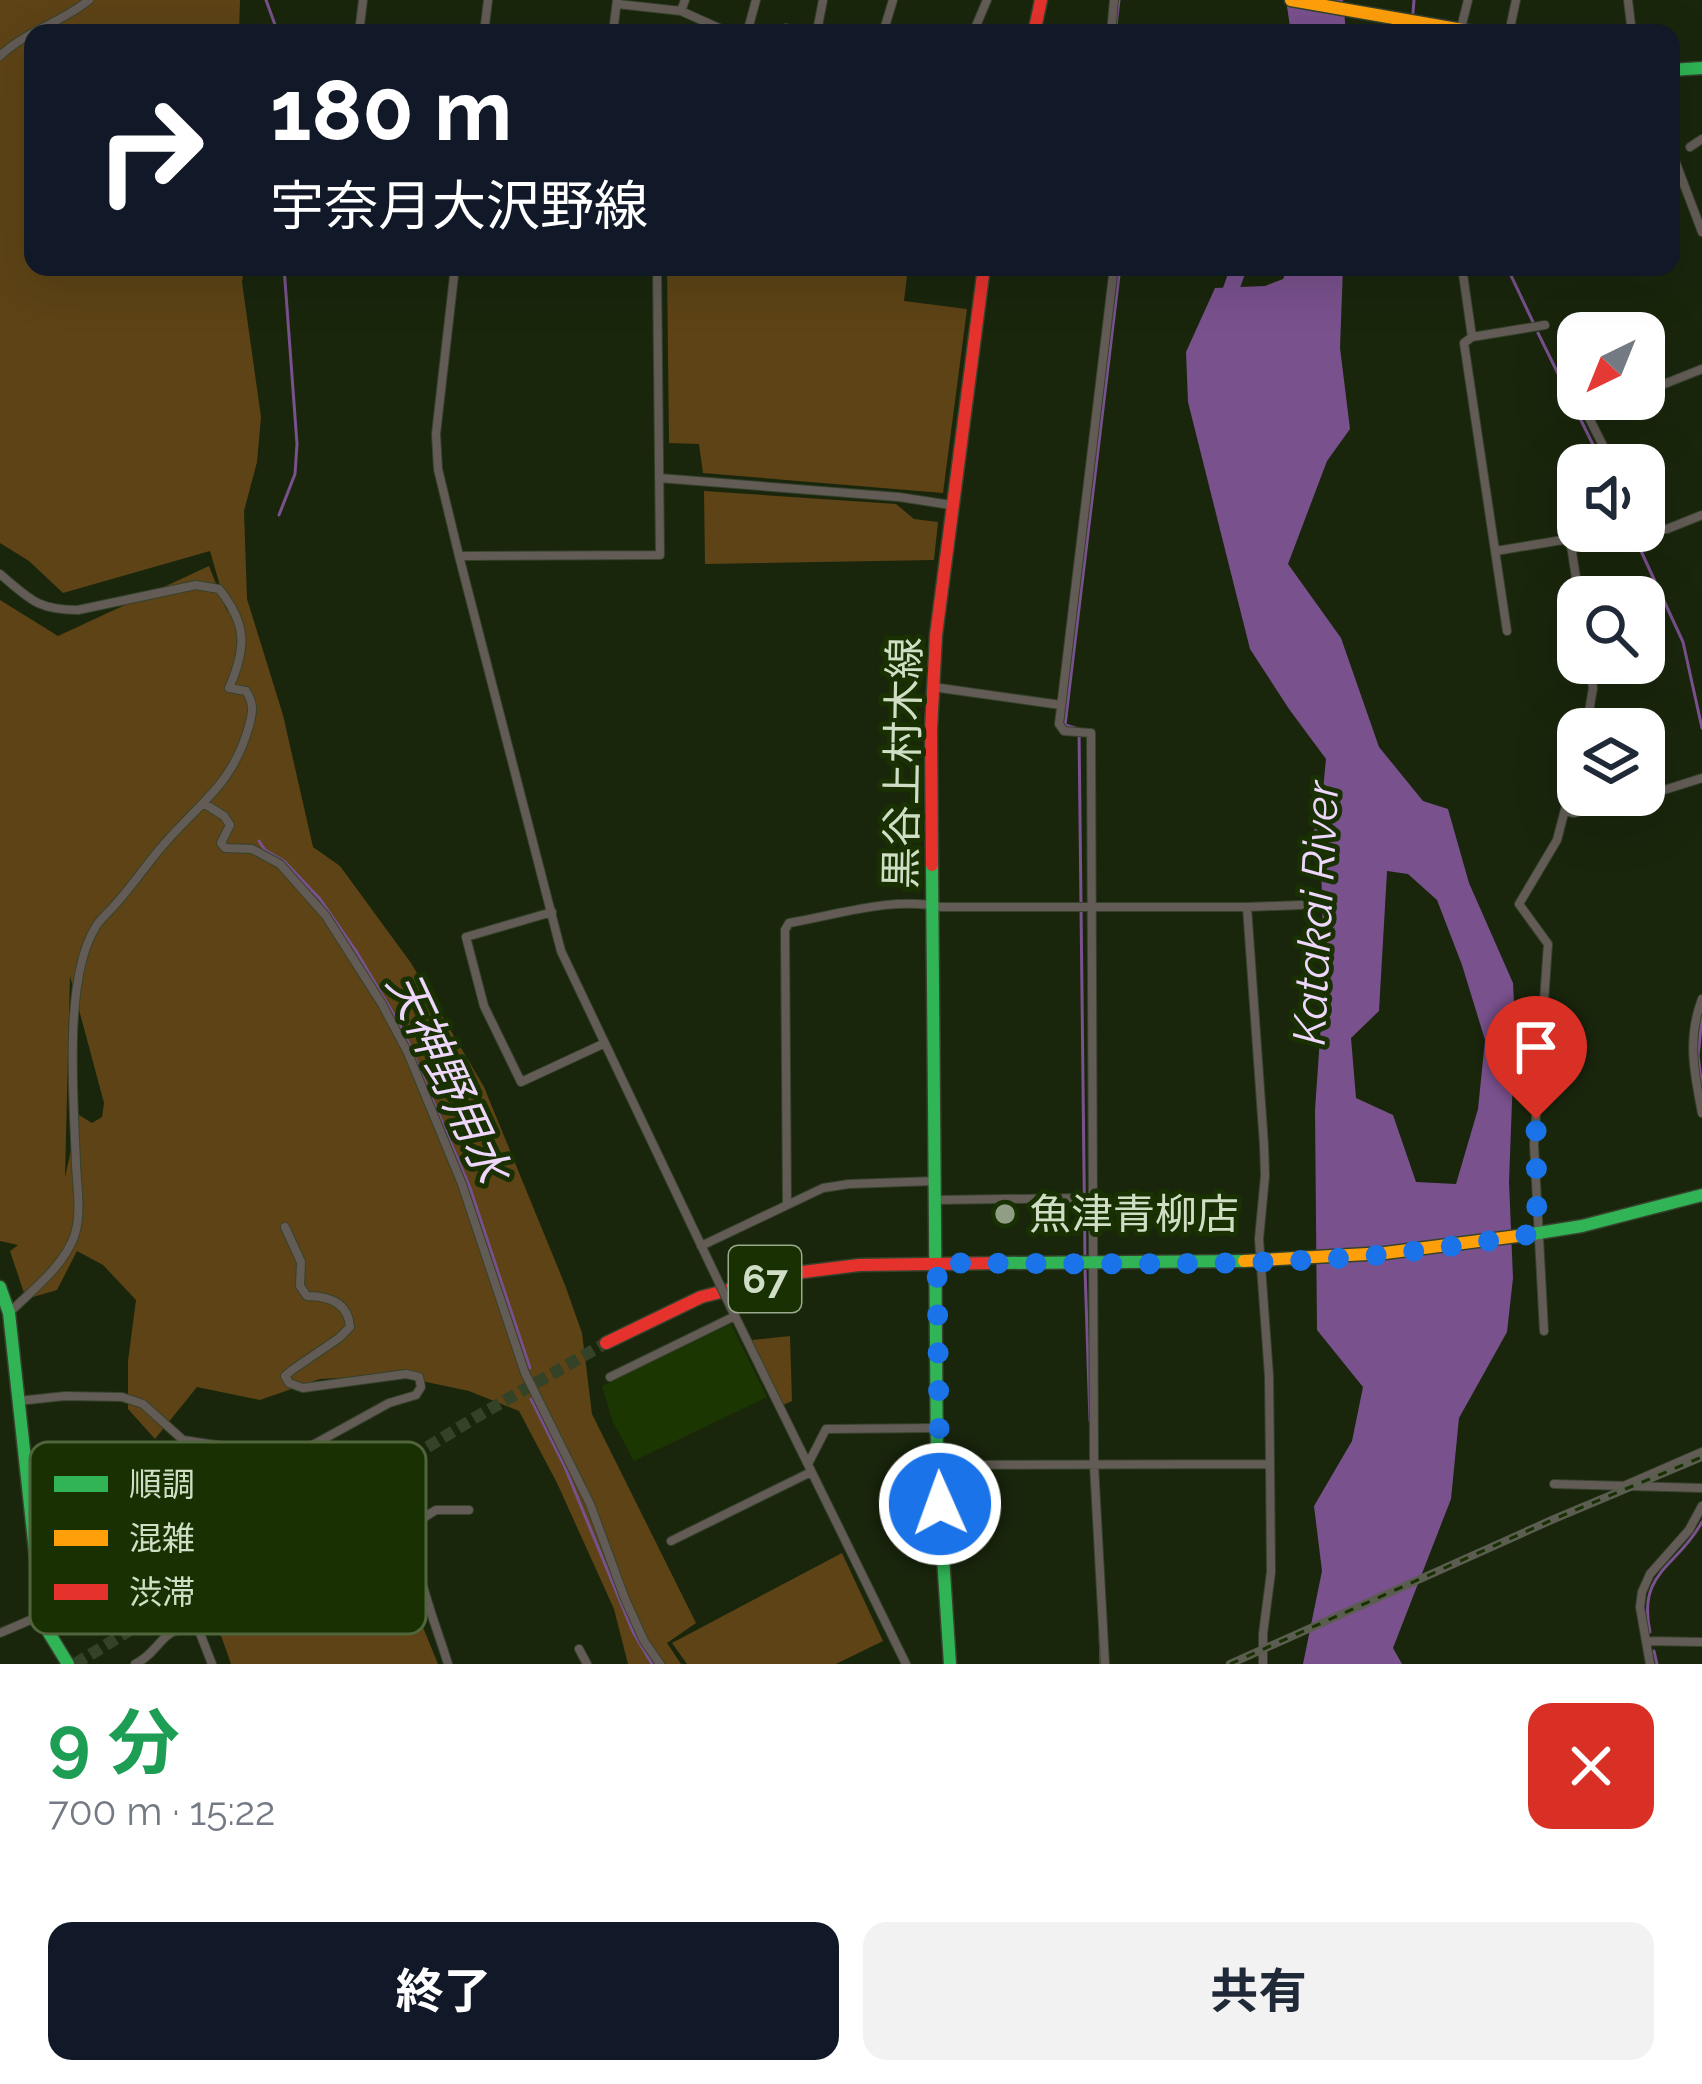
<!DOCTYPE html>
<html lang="ja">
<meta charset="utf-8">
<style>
body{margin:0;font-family:Raleway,"Noto Sans JP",sans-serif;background:#f2f2f3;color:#1f2937;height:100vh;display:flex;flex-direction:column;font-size:45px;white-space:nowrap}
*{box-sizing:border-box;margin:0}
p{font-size:39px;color:#747a83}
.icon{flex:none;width:66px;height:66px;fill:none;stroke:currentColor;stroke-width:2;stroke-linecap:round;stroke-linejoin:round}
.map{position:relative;height:1664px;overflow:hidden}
.sheet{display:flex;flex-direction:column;background:#fff;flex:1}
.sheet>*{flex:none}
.banner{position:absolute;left:24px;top:24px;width:1656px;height:252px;border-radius:24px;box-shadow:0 12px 48px #0002;background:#111827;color:#fff;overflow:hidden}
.needle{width:78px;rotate:223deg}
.tools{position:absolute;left:1557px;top:312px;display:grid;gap:24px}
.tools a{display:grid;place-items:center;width:108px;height:108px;border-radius:24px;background:#fff;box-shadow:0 12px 48px #0002;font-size:60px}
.pin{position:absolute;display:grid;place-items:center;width:102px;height:102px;color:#fff;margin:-123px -51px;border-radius:50% 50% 50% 0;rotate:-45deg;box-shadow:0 0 12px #0007}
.pin .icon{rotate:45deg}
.me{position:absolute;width:132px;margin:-66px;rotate:358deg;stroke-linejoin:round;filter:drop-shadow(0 0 9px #0008)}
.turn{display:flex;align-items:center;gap:42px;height:252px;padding:0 48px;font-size:54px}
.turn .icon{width:156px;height:156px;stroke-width:2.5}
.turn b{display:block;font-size:84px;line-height:102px}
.round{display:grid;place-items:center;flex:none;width:126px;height:126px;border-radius:24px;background:#f2f2f3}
.head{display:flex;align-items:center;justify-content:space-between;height:204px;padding:0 48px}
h1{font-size:72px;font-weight:700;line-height:90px;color:#1e9e55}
.button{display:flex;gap:24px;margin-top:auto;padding:24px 48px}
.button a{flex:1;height:138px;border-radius:24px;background:#111827;color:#fff;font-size:48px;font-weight:700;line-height:138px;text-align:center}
.button a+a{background:#f2f2f3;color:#1f2937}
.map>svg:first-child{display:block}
.built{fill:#1c3602}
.green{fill:#5d4316;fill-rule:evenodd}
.water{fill:#79518d;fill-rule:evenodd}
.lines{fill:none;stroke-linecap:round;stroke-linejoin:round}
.stream{stroke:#79518d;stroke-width:3}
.river{stroke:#79518d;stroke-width:16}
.primary-tunnel{stroke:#344228;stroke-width:12;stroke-dasharray:12 6;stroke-linecap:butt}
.street-casing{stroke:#36422c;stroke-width:10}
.fast-casing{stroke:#36422c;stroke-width:15}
.slow-casing{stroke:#36422c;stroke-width:15}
.jam-casing{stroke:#36422c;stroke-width:15}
.street{stroke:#635c56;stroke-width:8}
.fast{stroke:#30b455;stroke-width:12}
.slow{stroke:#ff9f0a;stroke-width:12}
.jam{stroke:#e5322d;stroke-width:12}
.rail-casing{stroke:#5a5d4f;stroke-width:8}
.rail{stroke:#193102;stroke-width:3;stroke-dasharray:9;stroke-linecap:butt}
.street-bridge-casing{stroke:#36422c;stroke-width:10;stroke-linecap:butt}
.slow-bridge-casing{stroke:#36422c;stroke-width:15;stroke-linecap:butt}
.street-bridge{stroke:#635c56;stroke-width:8}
.slow-bridge{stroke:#ff9f0a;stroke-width:12}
.route{stroke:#1a73e8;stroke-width:21;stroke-dasharray:0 37.8}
.poi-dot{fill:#8f9e84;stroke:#193102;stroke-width:4.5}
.labels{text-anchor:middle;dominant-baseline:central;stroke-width:10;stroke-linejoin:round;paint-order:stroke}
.shield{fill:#193102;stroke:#98aa8a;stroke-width:3}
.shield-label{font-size:39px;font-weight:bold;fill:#cfdec5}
.street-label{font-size:42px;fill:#cfdec5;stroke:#193102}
.poi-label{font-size:42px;fill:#cfdec5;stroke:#193102;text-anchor:start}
.water-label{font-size:45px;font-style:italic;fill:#eed6fc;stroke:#193102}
.key{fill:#193102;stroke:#50653c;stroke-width:3}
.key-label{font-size:33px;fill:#cfdec5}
</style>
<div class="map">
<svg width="1702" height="1664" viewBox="0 0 1702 1664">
<rect width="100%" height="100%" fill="#19260c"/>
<path class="built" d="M731,1324L767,1397L634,1461L612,1420L602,1386Z"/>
<path class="green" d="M0,0H240L239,33H33V267H244L242,282L261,417L257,462L244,511L247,599L283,715L313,847L340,866L411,963L484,1087L565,1285L582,1333L592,1414L696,1623L667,1643L681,1664H628L614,1609L557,1483L519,1411L469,1391L393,1375L320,1379L260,1400L197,1387L155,1439L128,1409V1361L136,1300L103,1265L77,1251L57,1290L26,1299L10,1251L18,1245L0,1241V600L58,636L209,566L228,614L210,551L63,593L29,561L0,543ZM70,976L104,1103L102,1117L92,1123L79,1115L65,1177Z
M667,267H908L904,301L967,309L943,493L703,473L699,444L669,443Z
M704,491L896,504L914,519L938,522L934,560L705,564Z
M790,1336L792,1401L783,1405L752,1340Z
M369,1510L409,1593L438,1664H231L192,1553L261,1529L300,1532Z
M842,1553L883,1641L836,1664H687L672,1643Z"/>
<path class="water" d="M1286,0H1343L1346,33H1291Z
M1288,267H1343L1340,348L1350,429L1327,461L1288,564L1341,638L1379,747L1423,801L1448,809L1469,883L1513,983L1515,1021L1509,1182L1513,1278L1507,1332L1459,1418L1451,1499L1393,1648L1402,1664H1303L1322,1571L1314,1506L1352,1441L1363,1387L1317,1330L1315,1110L1324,980L1321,860L1314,831L1322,800L1326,759L1289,709L1250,649L1188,402L1186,352L1215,288L1265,286L1283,279ZM1387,871L1408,874L1437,900L1462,965L1485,1040L1478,1109L1456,1184L1416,1182L1393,1115L1356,1098L1351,1038L1379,1011Z"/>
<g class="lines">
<path class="stream" d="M266,0L278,33
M1413,13L1414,0
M1115,33L1119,0
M1411,33L1412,28
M1507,267L1533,322
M1538,333L1603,465
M279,515L295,474L297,444L284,267
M1635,538L1683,642L1702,728
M259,841L265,850L284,861L320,899L356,951L403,1030L470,1188L530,1368
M1702,1017L1698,1056L1702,1087
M1085,1259L1079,729L1065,725L1120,267
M1085,1269L1090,1421
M531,1399L564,1465L633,1632L652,1664
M1650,1632C1637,1571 1677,1568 1702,1522
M1100,1634L1101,1664
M1654,1651L1657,1664"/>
<path class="river" d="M1225,306L1239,267"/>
<path class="primary-tunnel" d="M75,1664L478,1416L606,1343"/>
<defs>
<path id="street" d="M823,0L817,31L825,33
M1628,0L1632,33
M617,4L681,11L730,33
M681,11L685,0
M1460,32L1468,0
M359,33L363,0
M484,33L488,0
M613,33L617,0
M747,33L756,0
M785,33L786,28
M883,33L893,0
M973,33L987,0
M1111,33L1114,0
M1509,33L1516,0
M0,56C26,31 61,23 89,0
M1690,147L1702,139
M1671,150L1702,232
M455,267L436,434L438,469L459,556L561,951L710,1264
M1462,267L1472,337L1464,343L1507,631
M1472,337L1545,325
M1644,392L1702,369
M1596,410L1624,399
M1588,416L1613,465
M659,478L899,497L951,505
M1644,531L1667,529L1702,515
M1570,539L1579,597
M1496,551L1617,531
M459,556L660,555L657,267
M0,574C30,599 37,610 78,610L196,585L219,589C247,624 247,647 229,688L246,691C254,703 253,712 249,726C232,787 197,804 159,850C143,869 130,889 113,907C107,914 99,920 95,928C63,981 74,1102 76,1164C77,1188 82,1214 74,1237C62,1268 32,1290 9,1313
M933,687L1061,705
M1586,729L1593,688L1589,663
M205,804L224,816L230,825L221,843L225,848L252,849L280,864L326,916L382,1004L408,1053L462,1184L525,1373L590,1504L625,1599L644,1641L660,1664
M1565,811L1574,813L1661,791L1702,778
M1247,907L1301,905
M552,912L466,937L484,1006L521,1082L605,1043
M1702,999C1687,1038 1694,1073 1702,1113
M936,1200L1081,1198
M787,1205L785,930L789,923C837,915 893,896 941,907H1247L1264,1145L1265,1176L1259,1239L1269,1376L1270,1464
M701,1246L823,1188L849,1184L935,1181
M733,1312L906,1664
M1544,1331L1534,1145L1548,944L1519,904L1557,840L1578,760
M610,1377L735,1316
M18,1401L65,1396L122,1397L143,1404L183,1440L281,1455L300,1452L389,1403L416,1395L421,1387L419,1377L406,1374L303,1388L289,1383L285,1376L292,1370L339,1338L350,1327C348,1302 328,1296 307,1296L300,1286L301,1262L285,1227
M808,1464L826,1429L936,1428
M937,1465L1270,1464L1271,1572L1263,1634V1664
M1554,1484L1702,1488
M1626,1485L1702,1452
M671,1541L811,1472
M43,1619L173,1564L212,1664
M0,1633L42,1615
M1646,1641L1702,1642
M579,1649L587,1664
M135,1664C163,1651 161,1621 200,1631
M448,1664C437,1627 409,1560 415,1523L436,1510H469
M1105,1664L1094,1465L1091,733L1064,731L1059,724L1114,267
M1650,1664L1640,1607L1642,1592L1650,1574L1689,1530L1702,1506"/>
<path id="fast" d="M1671,70L1702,68
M932,865L937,1465L950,1664
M1526,1235L1582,1226L1702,1195
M1001,1263L1244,1261
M0,1287L9,1313L42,1615L49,1633L68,1664"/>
<path id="slow" d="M1291,0L1480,33"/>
<path id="jam" d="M1034,33L1041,0
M932,865L931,729L936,635L984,267
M606,1343L701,1297L795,1273L859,1265L1001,1263"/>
</defs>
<use href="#street" class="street-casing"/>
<use href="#fast" class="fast-casing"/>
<use href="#slow" class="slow-casing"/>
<use href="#jam" class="jam-casing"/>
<use href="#street" class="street"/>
<use href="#fast" class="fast"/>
<use href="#slow" class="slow"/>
<use href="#jam" class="jam"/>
<defs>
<path id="rail" d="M1230,1664L1554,1519L1702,1457"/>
</defs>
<use href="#rail" class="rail-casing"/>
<use href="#rail" class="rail"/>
<defs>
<path id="street-bridge" d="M710,1264L733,1312"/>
<path id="slow-bridge" d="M1244,1261L1385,1253L1526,1235"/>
</defs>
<use href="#street-bridge" class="street-bridge-casing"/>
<use href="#slow-bridge" class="slow-bridge-casing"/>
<use href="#street-bridge" class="street-bridge"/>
<use href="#slow-bridge" class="slow-bridge"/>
</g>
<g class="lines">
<path class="route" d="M940,1504L937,1263C1072,1263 1209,1267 1344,1258C1409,1253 1473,1244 1537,1233L1536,1119"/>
</g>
<circle class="poi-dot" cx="1005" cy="1214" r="12"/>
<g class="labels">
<rect class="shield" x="729" y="1246" width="72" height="66" rx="9"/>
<g class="shield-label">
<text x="765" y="1279">67</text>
</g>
<g class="street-label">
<text transform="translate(903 763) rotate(-89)">黒谷上村木線</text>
</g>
<g class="poi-label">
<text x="1029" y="1214">魚津青柳店</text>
</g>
<g class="water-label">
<text transform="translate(1316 913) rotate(-87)">Katakai River</text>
<text transform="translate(448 1077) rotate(65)">天神野用水</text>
</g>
</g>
<rect x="30" y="1442" width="396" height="192" rx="18" class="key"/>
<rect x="54" y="1476" width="54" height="16" fill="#30b455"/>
<rect x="54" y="1530" width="54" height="16" fill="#ff9f0a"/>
<rect x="54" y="1584" width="54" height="16" fill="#e5322d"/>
<g class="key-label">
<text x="129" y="1496">順調</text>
<text x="129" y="1550">混雑</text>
<text x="129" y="1604">渋滞</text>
</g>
</svg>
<div class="tools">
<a><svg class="needle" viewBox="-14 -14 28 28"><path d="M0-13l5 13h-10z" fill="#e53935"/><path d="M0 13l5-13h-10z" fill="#747a83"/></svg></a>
<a><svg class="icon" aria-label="sound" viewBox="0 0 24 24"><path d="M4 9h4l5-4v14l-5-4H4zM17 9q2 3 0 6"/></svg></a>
<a><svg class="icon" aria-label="search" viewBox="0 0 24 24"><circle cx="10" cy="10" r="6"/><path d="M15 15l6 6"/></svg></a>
<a><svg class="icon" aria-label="layers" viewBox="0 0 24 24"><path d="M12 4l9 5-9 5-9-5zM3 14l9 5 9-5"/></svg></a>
</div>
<div class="pin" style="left:1536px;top:1119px;background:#d93025"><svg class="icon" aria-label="arrive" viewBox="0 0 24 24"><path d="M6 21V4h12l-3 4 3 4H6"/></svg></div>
<svg class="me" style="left:940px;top:1504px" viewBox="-20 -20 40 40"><circle r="17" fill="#1a73e8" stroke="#fff" stroke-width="3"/><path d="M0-11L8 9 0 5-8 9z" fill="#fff"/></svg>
<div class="banner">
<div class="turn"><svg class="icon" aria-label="right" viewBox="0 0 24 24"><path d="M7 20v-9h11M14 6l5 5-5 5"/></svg><div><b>180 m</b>宇奈月大沢野線</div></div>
</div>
</div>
<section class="sheet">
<div class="head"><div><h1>9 分</h1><p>700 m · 15:22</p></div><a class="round" style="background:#d93025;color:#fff"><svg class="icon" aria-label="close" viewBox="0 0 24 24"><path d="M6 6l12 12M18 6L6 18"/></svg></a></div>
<div class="button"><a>終了</a><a>共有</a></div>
</section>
